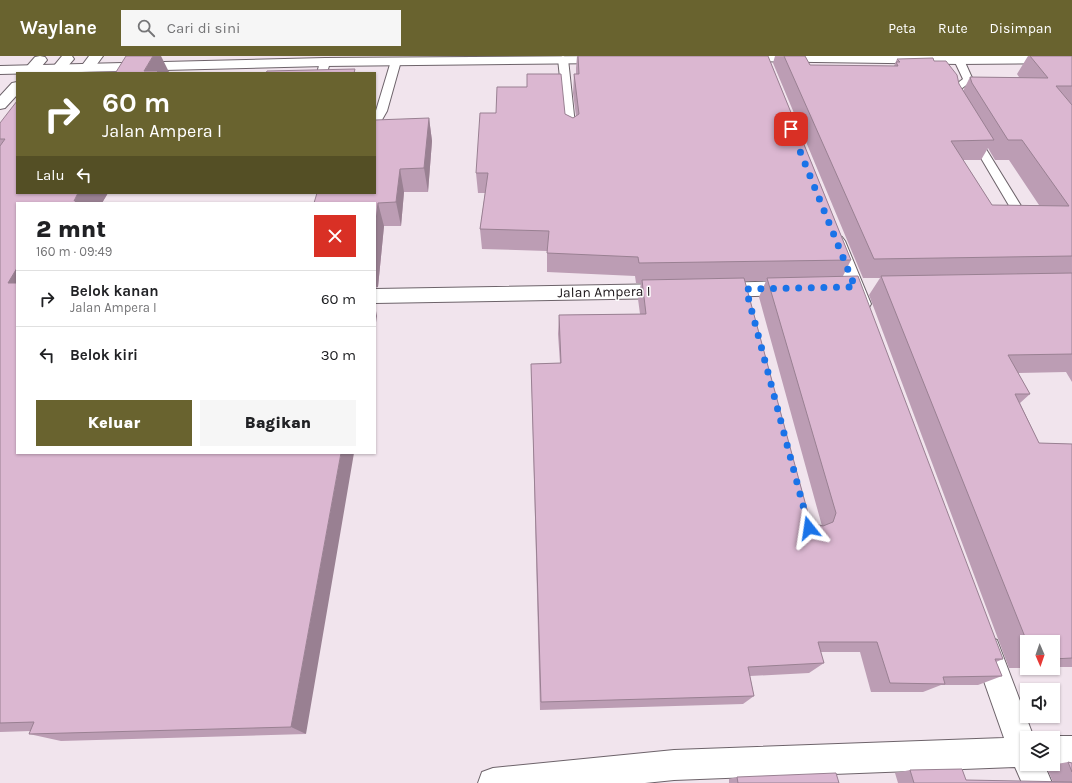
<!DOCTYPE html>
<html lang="id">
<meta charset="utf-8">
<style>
body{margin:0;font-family:Karla,sans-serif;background:#f6f6f6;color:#202124;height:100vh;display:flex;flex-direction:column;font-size:15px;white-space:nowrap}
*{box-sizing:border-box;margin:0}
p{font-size:13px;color:#757577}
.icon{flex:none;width:22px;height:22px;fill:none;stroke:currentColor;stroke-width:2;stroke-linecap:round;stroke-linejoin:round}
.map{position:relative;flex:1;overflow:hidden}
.details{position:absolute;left:16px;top:146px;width:360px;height:252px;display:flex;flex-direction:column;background:#fff;border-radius:0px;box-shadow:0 1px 3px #0004}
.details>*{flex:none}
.hud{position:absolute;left:16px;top:16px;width:360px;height:122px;border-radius:0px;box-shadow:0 1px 3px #0004;background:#69632f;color:#fff;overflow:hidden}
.needle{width:26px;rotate:178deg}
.tools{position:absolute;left:1020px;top:579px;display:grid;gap:8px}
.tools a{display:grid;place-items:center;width:40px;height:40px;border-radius:0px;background:#fff;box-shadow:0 1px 3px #0004;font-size:20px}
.pin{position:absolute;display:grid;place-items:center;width:34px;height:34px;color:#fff;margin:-17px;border-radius:8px;box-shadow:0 2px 6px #0006}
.me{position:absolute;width:44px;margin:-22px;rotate:345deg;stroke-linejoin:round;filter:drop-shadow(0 0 3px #0008)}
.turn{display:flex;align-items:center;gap:14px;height:84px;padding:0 20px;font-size:18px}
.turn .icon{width:52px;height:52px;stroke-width:2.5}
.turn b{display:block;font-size:28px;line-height:34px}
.then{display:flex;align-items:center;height:38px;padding:0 20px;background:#0003;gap:8px;font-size:15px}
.round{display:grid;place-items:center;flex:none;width:42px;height:42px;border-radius:0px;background:#f6f6f6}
.head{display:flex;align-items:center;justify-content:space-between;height:68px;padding:0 20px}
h1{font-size:24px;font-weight:800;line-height:30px}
.cta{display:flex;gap:8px;margin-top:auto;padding:8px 20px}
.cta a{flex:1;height:46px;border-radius:0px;background:#69632f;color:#fff;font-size:16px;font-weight:800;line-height:46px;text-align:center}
.cta a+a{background:#f6f6f6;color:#202124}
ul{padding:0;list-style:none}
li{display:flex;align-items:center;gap:12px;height:56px;padding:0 20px;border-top:1px solid #e0e0e0}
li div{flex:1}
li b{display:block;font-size:15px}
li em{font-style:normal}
header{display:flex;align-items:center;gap:24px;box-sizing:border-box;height:56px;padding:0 20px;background:#69632f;color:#fff}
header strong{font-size:19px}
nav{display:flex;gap:22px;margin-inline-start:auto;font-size:14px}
.search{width:280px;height:36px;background:#f6f6f6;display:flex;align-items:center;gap:10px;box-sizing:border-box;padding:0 14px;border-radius:0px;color:#757577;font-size:15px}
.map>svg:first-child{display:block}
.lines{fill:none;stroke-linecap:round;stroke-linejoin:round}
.service-casing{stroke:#6d636a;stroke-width:2}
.minor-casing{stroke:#6d636a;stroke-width:2}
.secondary-casing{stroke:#6d636a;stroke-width:2}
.trunk-casing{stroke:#6d636a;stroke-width:2}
.service{fill:#fff;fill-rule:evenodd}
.minor{fill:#fff;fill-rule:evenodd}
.secondary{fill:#fff;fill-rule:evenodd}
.trunk{fill:#fff;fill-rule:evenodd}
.wall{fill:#bc9db4;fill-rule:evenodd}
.shaded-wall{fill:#998092}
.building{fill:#dbb7d1;stroke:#998092}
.route{stroke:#1a73e8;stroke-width:7;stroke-dasharray:0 12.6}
.labels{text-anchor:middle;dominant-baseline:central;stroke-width:3;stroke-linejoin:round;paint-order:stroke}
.street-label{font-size:14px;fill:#1c171a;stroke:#fff}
</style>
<header>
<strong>Waylane</strong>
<div class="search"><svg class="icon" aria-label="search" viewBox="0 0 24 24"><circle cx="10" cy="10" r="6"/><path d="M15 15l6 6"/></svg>Cari di sini</div>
<nav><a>Peta</a><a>Rute</a><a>Disimpan</a></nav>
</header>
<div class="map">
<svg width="1072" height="727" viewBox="0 0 1072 727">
<rect width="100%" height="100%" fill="#f1e4ed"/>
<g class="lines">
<defs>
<path id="service" d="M563,0L568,3L576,78L571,81L566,78L558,3Z
M959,1L964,4L973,24L957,36L958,46L953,49L948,46L947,35L963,23L954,4Z
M396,2L401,5L387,55L379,69L375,70V58L391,5Z
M325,3L330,6L327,17H317L320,6Z
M973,77L978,80L1026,158L1024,161H1016L1014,158L968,80Z"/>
<path id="minor" d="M89,0H103L92,15H82L80,12Z
M836,179L842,181L845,185L871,248L868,253L861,255L854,253L851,248L827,185L830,181Z
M793,225L800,227L802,232L800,237L793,239L717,241L710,239L708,234L710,229L717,227Z
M669,228L676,230L678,235L676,240L669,242L375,247V233Z
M987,580L997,584L1034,682H1027V708H1044L1052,727H1022L1015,711L674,724L645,727H478L482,716L493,712L674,694L1004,682L973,594L977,584Z
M1053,680H1072V710H1053L1048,708H1053V682H1048Z"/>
<path id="secondary" d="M40,0L45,1L47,4L36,17H21L35,1Z
M62,0H72L74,3L62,17H48Z
M17,26V39L5,52L0,53V40L12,27Z"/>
<path id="trunk" d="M611,0L614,3L612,6L607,7L325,10L0,18V10L325,2Z
M733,0H1072V7L959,8L739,5L734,4Z"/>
</defs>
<use href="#service" class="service-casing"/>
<use href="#minor" class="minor-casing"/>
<use href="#secondary" class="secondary-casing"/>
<use href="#trunk" class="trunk-casing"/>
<use href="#service" class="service"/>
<use href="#minor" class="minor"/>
<use href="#secondary" class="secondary"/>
<use href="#trunk" class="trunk"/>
</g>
<path class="wall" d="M577,0H768L851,204L843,220L1003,603L996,606L1002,620L978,629H941L923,636H871L860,596H820L824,607L809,617L750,620L754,640L743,648L540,654L531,308L560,307L558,278L559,259L640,258L638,243L641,227H636L635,220L547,216V195L482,193L480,173L485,137H478L476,117L565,58L573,62L576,60L573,37L574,18H576V12ZM745,225H766L759,241L822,470L812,467L808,457Z
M775,0H805L810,9L894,10L897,3L934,5L959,28L963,35L970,21H1019L1017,18L1028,0H1072V326L1066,316L1018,317L1030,338L1020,347L1039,387L1072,388V611H1053V586H1027V612H1009L869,239L880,222H863L773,7ZM988,92L995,104H1009L1039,149H992L963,104H981Z
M429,62L432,85L428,136H404L401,170H384L378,231L375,147Z
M0,67L108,137L102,147H17V397L306,678L61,685L29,678L31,675L0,676Z
M1068,706L1072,707V727H898L895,717L910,714L966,724L1053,726L1046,710Z
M737,721L839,727H729V723Z"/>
<path class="shaded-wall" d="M153,0H161L169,16L168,17H145L144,15Z
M429,62L432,85L428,136L424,112Z
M400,113L404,136L401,170L396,146Z
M78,137H108L102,147H75L74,145Z
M378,147L384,170L378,231L375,232V174Z
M17,212V236L8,227Z
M375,244L376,248V255L377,260L375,273Z
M341,397H354L306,678L291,671Z"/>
<path class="building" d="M126,0H153L144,15H158L156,17H40L116,16Z
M578,0H768L851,204L639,207L638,201L547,197L549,175L480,173L488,117H476L480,57H496L497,31H527V18H561L565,58L573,62L579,58L574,18H579Z
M784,0H805L810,9L898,10L896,6H900L897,3L933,2L934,5H946L957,19L959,28L994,84L951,85L992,149L1069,150L1022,84H1008L972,27L970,21L1048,22L1030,0H1072V30H1056L1072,49V200L874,203Z
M355,13L354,17H266L267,15Z
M17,45V137H78L74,145L76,144L75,147H17V212L8,227H17V397H341L291,671L29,678L34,666L0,667V90L5,83H0V67Z
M429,62L424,112L400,113L396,146L378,147L375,174V147H314L317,137H375V64Z
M1072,217V298L1008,299L1030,338H1015L1039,387L1072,388V602L1053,603V586H1027L881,220Z
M858,220L1003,603H995L1002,620L943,621L945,628L890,627L877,586H818L824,607L748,611L754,640L541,646L531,308L561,307L559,259L646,258L642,224L744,222L808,457L812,467L823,470L833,466L836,457L767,222Z
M1068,706L1072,707V716Z
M962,713L966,724L1072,726V727H914L910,714Z
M836,717L839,727H738L737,721Z"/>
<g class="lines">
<path class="route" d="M791,73L855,231L746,233L809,472"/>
</g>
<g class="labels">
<g class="street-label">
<text transform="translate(604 236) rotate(-1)">Jalan Ampera I</text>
</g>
</g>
</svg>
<div class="tools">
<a><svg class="needle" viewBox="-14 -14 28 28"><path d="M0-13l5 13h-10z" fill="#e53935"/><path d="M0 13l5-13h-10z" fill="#757577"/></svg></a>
<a><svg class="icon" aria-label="sound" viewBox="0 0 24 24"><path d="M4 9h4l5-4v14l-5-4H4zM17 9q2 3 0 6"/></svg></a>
<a><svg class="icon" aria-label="layers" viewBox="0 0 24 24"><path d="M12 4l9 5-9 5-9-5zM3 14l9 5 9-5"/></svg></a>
</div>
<div class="pin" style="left:791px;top:73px;background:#d93025"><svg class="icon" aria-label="arrive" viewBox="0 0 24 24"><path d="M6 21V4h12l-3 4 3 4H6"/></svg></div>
<svg class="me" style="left:809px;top:472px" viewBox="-20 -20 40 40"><path d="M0-17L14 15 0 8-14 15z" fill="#1a73e8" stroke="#fff" stroke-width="4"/></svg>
<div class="hud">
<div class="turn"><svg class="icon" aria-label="right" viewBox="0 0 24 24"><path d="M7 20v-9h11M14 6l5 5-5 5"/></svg><div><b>60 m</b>Jalan Ampera I</div></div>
<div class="then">Lalu<svg class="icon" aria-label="left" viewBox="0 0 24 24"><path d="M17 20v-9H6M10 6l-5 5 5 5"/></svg></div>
</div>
<section class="details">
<div class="head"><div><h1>2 mnt</h1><p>160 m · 09:49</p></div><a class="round" style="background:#d93025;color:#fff"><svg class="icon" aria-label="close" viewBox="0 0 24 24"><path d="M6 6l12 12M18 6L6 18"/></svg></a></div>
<ul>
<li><svg class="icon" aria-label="right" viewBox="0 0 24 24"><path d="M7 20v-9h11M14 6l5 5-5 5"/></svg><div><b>Belok kanan</b><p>Jalan Ampera I</p></div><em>60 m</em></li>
<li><svg class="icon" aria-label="left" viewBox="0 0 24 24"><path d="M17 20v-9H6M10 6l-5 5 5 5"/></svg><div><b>Belok kiri</b></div><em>30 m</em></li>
</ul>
<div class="cta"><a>Keluar</a><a>Bagikan</a></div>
</section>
</div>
